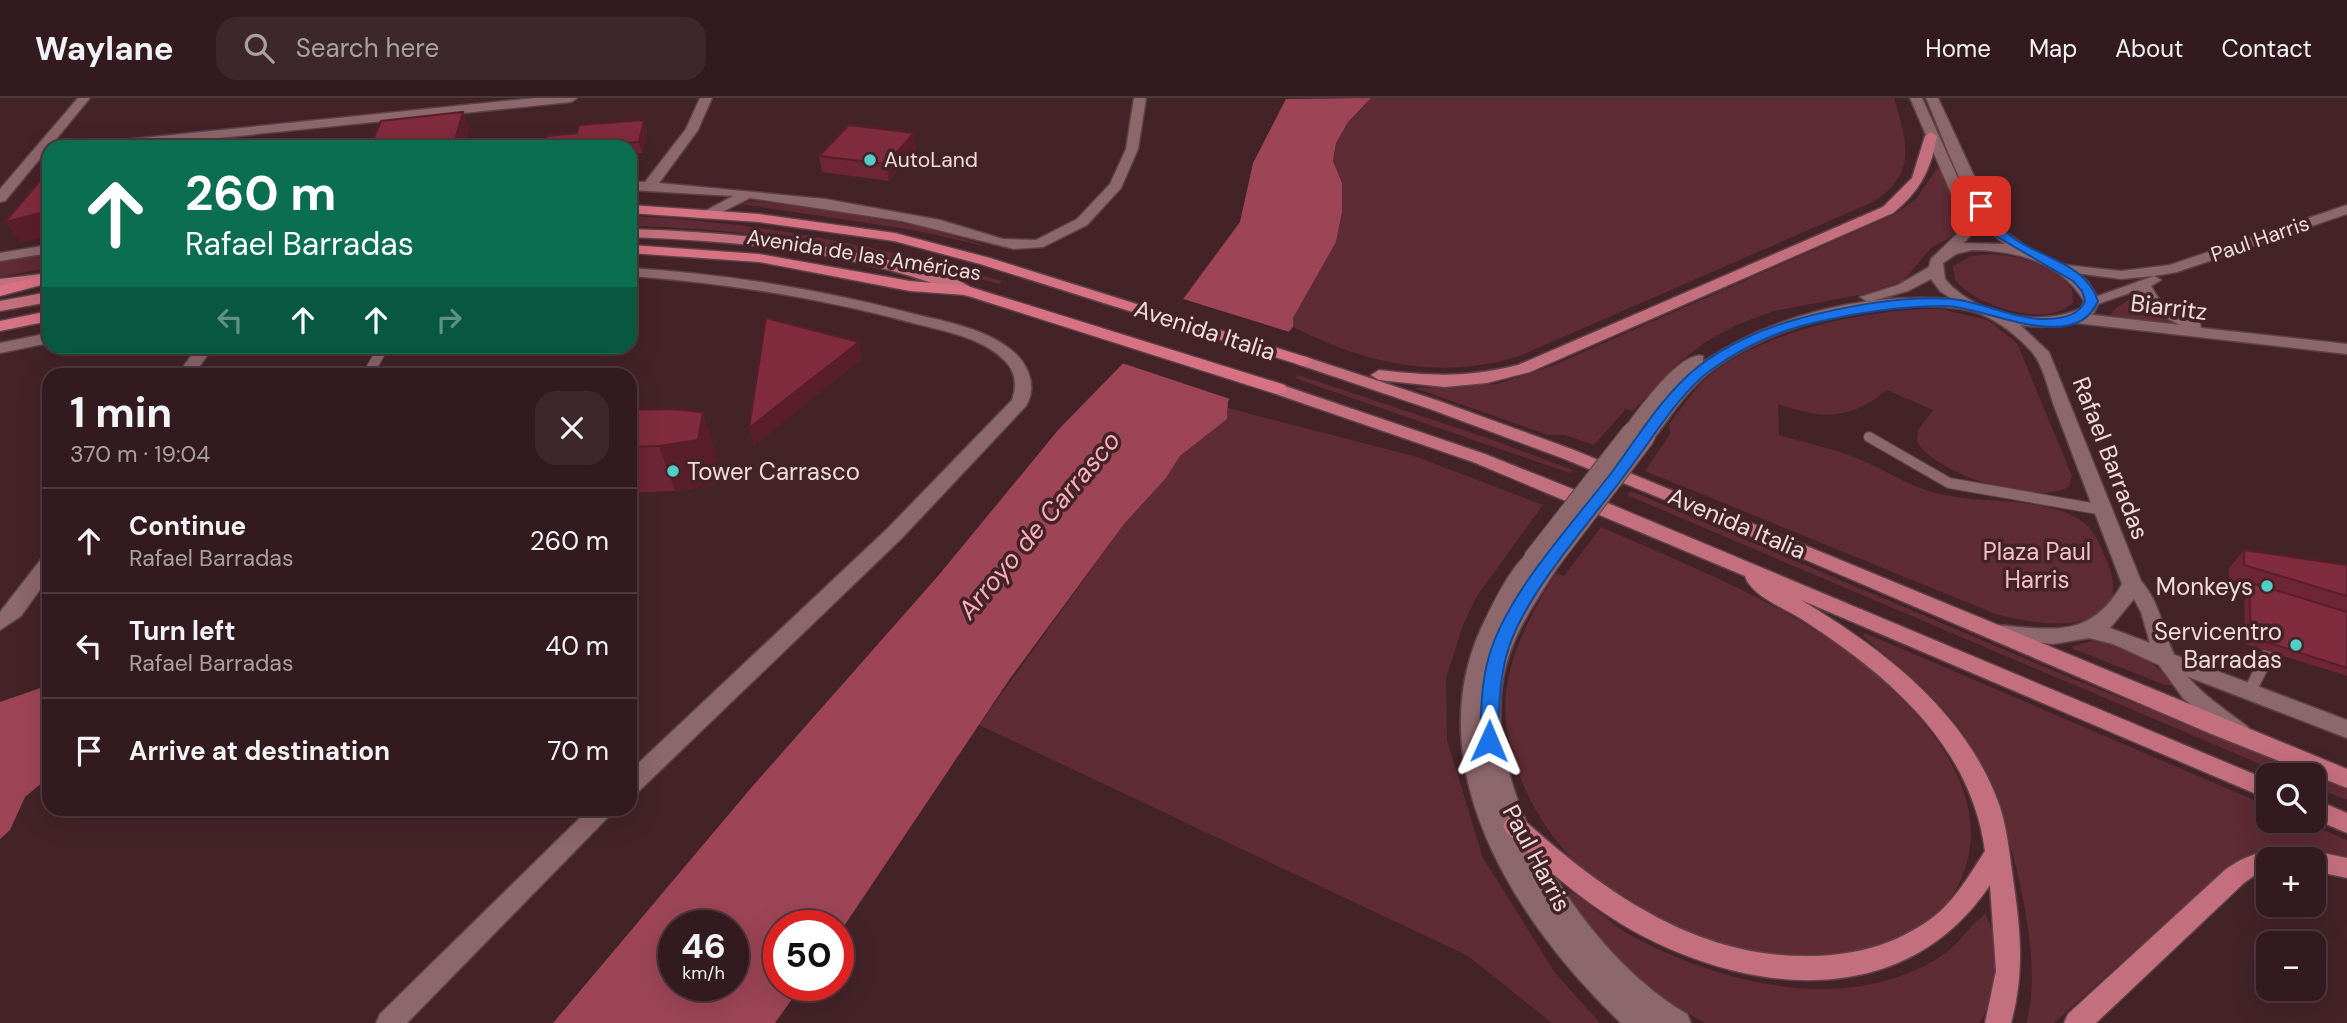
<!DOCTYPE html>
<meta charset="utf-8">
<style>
body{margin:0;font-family:"DM Sans",sans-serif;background:#3d272b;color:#f1f3f6;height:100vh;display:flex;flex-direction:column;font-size:26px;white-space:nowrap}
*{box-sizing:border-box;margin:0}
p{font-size:23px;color:#a8a1a4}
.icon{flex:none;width:38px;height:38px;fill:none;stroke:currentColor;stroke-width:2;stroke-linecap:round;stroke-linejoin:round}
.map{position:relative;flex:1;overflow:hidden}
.sheet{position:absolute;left:42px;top:270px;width:595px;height:448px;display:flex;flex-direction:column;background:#321a1e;border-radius:21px;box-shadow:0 7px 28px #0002,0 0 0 2px #4d383c}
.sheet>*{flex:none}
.banner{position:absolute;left:42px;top:42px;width:595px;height:214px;border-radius:21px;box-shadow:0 7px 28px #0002,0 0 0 2px #4d383c;background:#0b6e4f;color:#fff;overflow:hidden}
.fabs{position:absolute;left:2256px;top:665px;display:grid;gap:14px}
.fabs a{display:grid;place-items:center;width:70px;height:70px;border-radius:14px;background:#321a1e;box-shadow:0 7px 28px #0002,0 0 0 2px #4d383c;font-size:35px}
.speed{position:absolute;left:658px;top:812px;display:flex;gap:14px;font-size:35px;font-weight:700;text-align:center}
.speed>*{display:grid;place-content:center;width:91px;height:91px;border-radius:50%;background:#321a1e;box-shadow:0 7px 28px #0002,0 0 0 2px #4d383c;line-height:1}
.speed small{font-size:18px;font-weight:400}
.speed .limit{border:10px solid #d22;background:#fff;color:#111}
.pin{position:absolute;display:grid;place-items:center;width:60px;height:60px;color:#fff;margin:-30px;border-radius:14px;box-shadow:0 4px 10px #0006}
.me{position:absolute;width:77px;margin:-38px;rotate:1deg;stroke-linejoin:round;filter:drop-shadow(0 0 5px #0008)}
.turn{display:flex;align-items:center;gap:24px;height:147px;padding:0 28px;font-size:32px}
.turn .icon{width:91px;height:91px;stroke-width:2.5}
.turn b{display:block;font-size:49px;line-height:60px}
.lanes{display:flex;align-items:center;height:66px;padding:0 28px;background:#0003;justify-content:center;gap:35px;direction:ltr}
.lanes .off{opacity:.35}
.round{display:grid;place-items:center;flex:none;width:74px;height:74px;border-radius:21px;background:#3d272b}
.head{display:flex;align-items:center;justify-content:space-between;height:119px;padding:0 28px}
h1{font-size:42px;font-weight:700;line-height:52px}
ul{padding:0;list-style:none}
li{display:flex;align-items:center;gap:21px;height:105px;padding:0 28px;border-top:2px solid #4d383c}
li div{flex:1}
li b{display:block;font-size:26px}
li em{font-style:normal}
header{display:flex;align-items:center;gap:42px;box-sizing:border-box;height:98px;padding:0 35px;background:#321a1e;border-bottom:2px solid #4d383c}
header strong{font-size:33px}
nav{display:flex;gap:38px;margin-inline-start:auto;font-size:24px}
.search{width:490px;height:63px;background:#3d272b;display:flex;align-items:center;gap:18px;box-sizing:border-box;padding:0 24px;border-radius:21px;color:#a8a1a4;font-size:26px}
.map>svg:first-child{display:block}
.green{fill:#5f2b34}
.water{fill:#9d4556;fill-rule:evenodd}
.pier{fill:#432328}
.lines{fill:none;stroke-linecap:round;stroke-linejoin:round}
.service-far1-casing{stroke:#5c4146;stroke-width:12}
.service-casing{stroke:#5c4146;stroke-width:15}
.minor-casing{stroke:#5c4146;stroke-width:3}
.secondary-casing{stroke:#5c4146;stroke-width:3}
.primary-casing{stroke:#5c4146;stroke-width:3}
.trunk-casing{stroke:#5c4146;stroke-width:3}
.service-far1{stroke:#8c676c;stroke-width:10}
.service{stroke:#8c676c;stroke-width:12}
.minor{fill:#8c676c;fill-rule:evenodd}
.secondary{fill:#8c676c;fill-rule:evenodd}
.primary{fill:#c46f7d;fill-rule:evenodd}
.trunk{fill:#d77283;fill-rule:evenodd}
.secondary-bridge-casing{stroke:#5c4146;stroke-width:20;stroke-linecap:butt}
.secondary-bridge{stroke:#8c676c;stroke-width:18}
.wall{fill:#6e2535}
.shaded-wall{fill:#5a1e2b}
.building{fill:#802b3e;stroke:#5a1e2b;stroke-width:2}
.route{fill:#1a73e8;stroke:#114b97;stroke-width:2}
.poi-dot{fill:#54cdc7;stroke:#432328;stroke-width:2.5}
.labels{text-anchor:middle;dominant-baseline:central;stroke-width:7;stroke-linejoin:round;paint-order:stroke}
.far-poi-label{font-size:21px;fill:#f0dbdd;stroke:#432328;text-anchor:start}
.far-street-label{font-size:21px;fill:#f0dbdd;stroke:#432328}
.street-label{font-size:24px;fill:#f0dbdd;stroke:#432328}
.poi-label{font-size:24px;fill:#f0dbdd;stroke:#432328;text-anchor:end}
.park-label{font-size:24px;fill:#f3c0c6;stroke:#432328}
.water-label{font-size:26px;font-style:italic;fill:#fbb0ba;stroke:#432328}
</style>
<header>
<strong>Waylane</strong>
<div class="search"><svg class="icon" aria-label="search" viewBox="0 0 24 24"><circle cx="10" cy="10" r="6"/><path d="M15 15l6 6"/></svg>Search here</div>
<nav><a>Home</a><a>Map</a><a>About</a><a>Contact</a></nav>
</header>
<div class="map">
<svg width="2347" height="925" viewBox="0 0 2347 925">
<rect width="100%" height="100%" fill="#432328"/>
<path class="green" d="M1371,0H1894C1907,45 1918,75 1873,104L1517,259C1438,282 1366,266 1293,229V220L1336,144L1342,114V85L1333,63L1336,45L1348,24Z
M1937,70C1955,87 1960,113 1958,135L1931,150L1903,183L1864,196L1774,213L1736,227L1704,245L1677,266L1633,313L1626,311L1594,347L1565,337H1548L1415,290L1498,286L1554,267L1895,116L1916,101Z
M751,103L815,110L919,128L993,150L914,132L741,106Z
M630,118C762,124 875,147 1002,183L999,186C877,154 756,130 630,128Z
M49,156V170L0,179V164Z
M1992,156C2020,158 2055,167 2072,191L2073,205C2046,231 1976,208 1955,182L1953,168L1971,158Z
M2136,197L2155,215L2179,228L2107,221L2116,210Z
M1940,211L1988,222L2017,245L2072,378L2069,388C2041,410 1933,376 1917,343L1918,332L1933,312L1887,292C1849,322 1824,322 1778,306L1779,337C1806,345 1835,351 1861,362C1884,371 1905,386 1929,393C1974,408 2039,396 2080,422C2095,431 2099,445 2106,461C2141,542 2039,529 1993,515L1645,373L1670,336L1669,326C1684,306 1698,285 1719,270C1773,231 1874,210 1940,211Z
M1298,277L1493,342L1573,372L1570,375L1314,287L1295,280Z
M1228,310L1417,359L1543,407L1477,498L1463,527L1446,580L1447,642L1483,760L1556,876L1600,925H1552L1468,858L979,627L1124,426L1166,380L1180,358L1227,321Z
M1631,393L2078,583L2347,689V702L2314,689V677H2286L1627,397Z
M1601,429C1690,468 1786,505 1863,566C1925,615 1999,700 1960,784C1944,819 1912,839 1875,849C1841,858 1807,863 1771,859C1734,855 1698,840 1665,824C1614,801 1565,764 1537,714C1484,618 1502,563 1556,475L1564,478Z
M1865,535L2268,708V723H2301L2347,742V759C2310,749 2268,747 2233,765L2054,925H2026C2048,855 2003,694 1962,634C1935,596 1898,568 1863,538Z
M2092,543C2122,547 2156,560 2172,587H2165L2074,551L2072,548Z
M1563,790C1582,797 1610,826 1632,838C1720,885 1842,917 1935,862C1958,849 1967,830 1985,816C2004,844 1998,898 1979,925H1706C1647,897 1597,845 1563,790Z"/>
<path class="water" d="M1371,0L1348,24L1336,45L1333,63L1342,85V114L1336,144L1293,220V229L1228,303L1227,321L1180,358L1166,380L1124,426L1009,582L838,837V828H779V887H802L775,925H553L751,690L938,478L1059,331L1175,212L1240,124L1253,65L1286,1ZM674,828H733V887H674Z
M49,587V679L25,699L10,732L0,741V604Z"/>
<path class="pier" d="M1180,200L1293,235L1233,302L1119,264Z"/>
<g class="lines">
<defs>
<path id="service-far1" d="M368,276L384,248
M1869,339L1949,385L2103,412"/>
<path id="service" d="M2249,595L2274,545L2277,546"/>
<path id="minor" d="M78,0H90L5,103L0,104V91Z
M535,0H577L571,4L130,49H87L93,45Z
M700,0H712L698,32L659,85L825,101L940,122L1003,141L1036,142L1077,121L1110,86L1126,51L1134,0H1146L1138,51L1121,90L1087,127L1043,149L1014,151L902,123L750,100L710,120L703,116L705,113L733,98L630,92V84H645L686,31Z
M2347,107V116L2177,174L2154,178L2161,182L2151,188L2162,206L2200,225L2201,230L2347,246V256L2076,225L2068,220L2076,215L2180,227L2151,212L2138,192L2092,208L2084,203L2154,178L2121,181L2061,173L2054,169L2056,166L2121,173L2170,167Z
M49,147V155L0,163V155Z
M630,170C725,176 818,191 910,215C942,223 979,229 1006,248C1026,261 1039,286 1026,308L902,440L638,694L630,696V673L888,430L1012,302C1017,288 1016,274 1005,263C982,239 943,233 913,225C820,200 726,185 630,178Z
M49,235V245L0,255V245Z
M198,248H214L194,276H178Z
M49,458V479L21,518L0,532V514L42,460Z
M2167,554L2347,622V640L2160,568L2157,562L2160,556Z
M590,710H617L407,925H376L380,916Z"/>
<path id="secondary" d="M1910,0H1922L1974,116L1971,137L1964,145L2005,146C1971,124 1943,38 1926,0H1938L1993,119L2005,133L2029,151L2071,170L2088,184L2100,203L2093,216C2070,228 2046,231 2020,227L2049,254L2141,483C2163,508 2163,539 2179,566C2195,593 2224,610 2248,629L2251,635L2248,641L2240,644L2232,641L2183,600L2159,567L2113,546L2089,540L2053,546L1988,539L1985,534L1988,529L1995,527C2052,531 2090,542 2122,486C2100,428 2078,371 2056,313C2049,296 2044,268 2032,254C2016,236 1990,216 1967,212C1888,197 1772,225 1710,274C1686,293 1670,319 1652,343H1640L1637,339L1687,278L1637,338L1631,339L1622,334C1635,316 1680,252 1703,258V264C1774,216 1867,194 1952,201L1940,193L1931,181L1908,193L1868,204L1860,199L1898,187L1929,169L1931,161L1957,136L1960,116ZM1972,152C2014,152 2061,164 2084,203L2081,210C2041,230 1974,217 1945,181L1943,165L1956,156ZM2134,501L2141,514L2150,545L2110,530Z
M1532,454L1542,461L1525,486L1545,457L1552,455L1562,462C1538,501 1511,535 1503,581C1482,697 1589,860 1687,916L1691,925H1621C1515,824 1411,664 1487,518C1495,502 1516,459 1532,454Z"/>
<path id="primary" d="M1931,34L1937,38C1931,72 1920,93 1893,115L1530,274L1487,285L1445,289L1379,282L1371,277L1379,272C1432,278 1466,280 1518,267L1883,109L1912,80L1925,38Z
M630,131C728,134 826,143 921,171C937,176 963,181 975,193L967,198L962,196C855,154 744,143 630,139Z
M49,175V183L0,189V181Z
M49,194V204L0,213V203Z
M1303,258L1442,304L1574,352L2347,671V690L2209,635L1692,413L1562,360L1430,311L1297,266L1295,263Z
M1279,286L1485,356L1610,406L2268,682V701L1801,502C1883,551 1967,614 2000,709C2008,734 2010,762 2014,788C2021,836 2024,878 2011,925H1985L1996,873L1990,787C1907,911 1756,899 1637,835C1589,809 1547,772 1507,735L1503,728L1507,721L1515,718L1523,721C1605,795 1698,861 1813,858C1857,857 1897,846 1932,820C1955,803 1970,776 1985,753C1971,647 1888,577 1803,522C1786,511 1751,498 1745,478L1473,364L1273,295L1271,291Z
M2314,701L2347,715V735L2314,721Z
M2290,751L2298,754L2302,761H2268V775L2255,777L2244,785L2096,925H2064L2068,916L2226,771C2241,761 2258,751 2275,757L2277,754Z
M2314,753L2347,760V780L2314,773V761H2303L2306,756Z"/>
<path id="trunk" d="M630,107L759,116L895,135L990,160L1309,260L1311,263L1303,268L1297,266L980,166L894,143L759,124L630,115Z
M630,147L759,156L910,183L967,188L1285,287L1287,291L1285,295H1273L965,197L910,193L759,164L630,155Z
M49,176V185L0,198V188Z
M49,213V223L0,233V223Z"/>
</defs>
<use href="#service-far1" class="service-far1-casing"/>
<use href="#service" class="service-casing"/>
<use href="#minor" class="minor-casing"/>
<use href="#secondary" class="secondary-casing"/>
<use href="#primary" class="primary-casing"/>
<use href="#trunk" class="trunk-casing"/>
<use href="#service-far1" class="service-far1"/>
<use href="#service" class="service"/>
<use href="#minor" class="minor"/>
<use href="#secondary" class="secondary"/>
<use href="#primary" class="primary"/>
<use href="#trunk" class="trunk"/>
<defs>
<path id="secondary-bridge" d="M1532,461L1631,334
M1552,462L1646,339"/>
</defs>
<use href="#secondary-bridge" class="secondary-bridge-casing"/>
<use href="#secondary-bridge" class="secondary-bridge"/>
</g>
<path class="wall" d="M644,22L647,33L642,55L630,56V49H543Z
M914,35L916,51L889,83L822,74L819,58Z
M495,248H596V250L498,255Z
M630,312L717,360L713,387L675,393L630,395Z
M2244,452L2347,467V578L2245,546L2244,490L2229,486V470Z"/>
<path class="shaded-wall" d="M463,14L469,30L464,49H453Z
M644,22L647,33L642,55L639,44Z
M914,35L916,51L889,83L886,66Z
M166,43L170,49H163Z
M49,113V138L21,145L5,124Z
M859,244L862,261L754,348L749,330Z
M703,314L717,360L713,387L675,393L659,348Z"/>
<path class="building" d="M463,14L453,49H370L381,23Z
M644,22L639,44L581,49H543L547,38L577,35L579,27Z
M849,27L914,35L886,66L819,58Z
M166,43L163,49H79Z
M49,72V113L5,124Z
M766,220L859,244L749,330Z
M671,311L703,314L698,342L659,348L630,349V312Z
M2244,452L2347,467V498L2244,467Z
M2249,484L2347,514V570L2251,539Z"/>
<path class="route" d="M1981,104L1985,105C1991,114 1996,125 2004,132C2032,160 2084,161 2098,203C2075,258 1986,209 1947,208C1899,208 1848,216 1801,228C1770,237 1737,253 1711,272C1679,295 1651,343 1627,374C1591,423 1527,494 1509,549C1499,579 1499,612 1498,643L1496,648H1483L1480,643C1481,612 1481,579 1492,549C1513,489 1573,425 1612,374C1638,339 1664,295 1699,268C1726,247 1762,231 1794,222C1840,209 1904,197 1952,201C1984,204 2012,221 2045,221C2060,221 2079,218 2085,203L2082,193L2073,183L1996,138L1975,108Z"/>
<g class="poi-dot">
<circle cx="870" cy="62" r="7"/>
<circle cx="673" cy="373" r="7"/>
<circle cx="2267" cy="488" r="7"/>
<circle cx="2296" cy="547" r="7"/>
</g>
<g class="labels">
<g class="far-poi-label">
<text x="884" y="62">AutoLand</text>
</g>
<g class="far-street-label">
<text transform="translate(2260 141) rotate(-19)">Paul Harris</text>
<text transform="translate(864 157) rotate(9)">Avenida de las Américas</text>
</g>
<g class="street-label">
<text transform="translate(2169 209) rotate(7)">Biarritz</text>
<text transform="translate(1205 232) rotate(18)">Avenida Italia</text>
<text transform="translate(2111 360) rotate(69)">Rafael Barradas</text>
<text transform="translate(1737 425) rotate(23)">Avenida Italia</text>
<text transform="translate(1537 760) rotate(62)">Paul Harris</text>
</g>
<g class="poi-label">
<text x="687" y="373" text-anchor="start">Tower Carrasco</text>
<text x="2253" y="488">Monkeys</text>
<text x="2282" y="533">Servicentro<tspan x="2282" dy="28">Barradas</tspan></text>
</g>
<g class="park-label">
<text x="2037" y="453">Plaza Paul<tspan x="2037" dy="28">Harris</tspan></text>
</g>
<g class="water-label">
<text transform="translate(1039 427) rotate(-50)">Arroyo de Carrasco</text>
</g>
</g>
</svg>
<div class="fabs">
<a><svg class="icon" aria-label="search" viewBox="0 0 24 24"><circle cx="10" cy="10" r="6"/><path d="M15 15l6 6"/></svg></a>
<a>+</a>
<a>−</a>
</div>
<div class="speed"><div>46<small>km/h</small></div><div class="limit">50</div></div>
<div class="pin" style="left:1981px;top:108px;background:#d93025"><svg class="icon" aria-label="arrive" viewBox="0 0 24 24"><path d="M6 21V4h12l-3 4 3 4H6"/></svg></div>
<svg class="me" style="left:1489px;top:643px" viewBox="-20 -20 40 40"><path d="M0-17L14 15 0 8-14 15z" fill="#1a73e8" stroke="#fff" stroke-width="4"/></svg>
<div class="banner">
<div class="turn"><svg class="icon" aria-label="ahead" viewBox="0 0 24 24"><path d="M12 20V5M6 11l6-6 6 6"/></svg><div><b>260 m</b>Rafael Barradas</div></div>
<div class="lanes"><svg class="icon off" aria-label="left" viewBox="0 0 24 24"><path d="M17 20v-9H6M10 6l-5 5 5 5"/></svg><svg class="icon" aria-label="ahead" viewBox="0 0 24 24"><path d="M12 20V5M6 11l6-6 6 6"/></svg><svg class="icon" aria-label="ahead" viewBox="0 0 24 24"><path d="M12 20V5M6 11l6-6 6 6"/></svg><svg class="icon off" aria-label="right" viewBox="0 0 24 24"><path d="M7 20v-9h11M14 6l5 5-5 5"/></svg></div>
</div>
<section class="sheet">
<div class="head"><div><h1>1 min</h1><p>370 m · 19:04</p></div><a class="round"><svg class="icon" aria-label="close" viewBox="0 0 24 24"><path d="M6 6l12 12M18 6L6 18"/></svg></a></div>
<ul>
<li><svg class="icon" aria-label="ahead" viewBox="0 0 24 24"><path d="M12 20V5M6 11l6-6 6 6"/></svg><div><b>Continue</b><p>Rafael Barradas</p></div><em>260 m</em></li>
<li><svg class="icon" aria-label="left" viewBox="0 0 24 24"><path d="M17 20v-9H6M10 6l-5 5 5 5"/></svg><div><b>Turn left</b><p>Rafael Barradas</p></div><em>40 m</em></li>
<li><svg class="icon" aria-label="arrive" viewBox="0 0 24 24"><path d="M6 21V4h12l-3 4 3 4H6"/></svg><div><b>Arrive at destination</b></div><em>70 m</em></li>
</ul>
</section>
</div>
